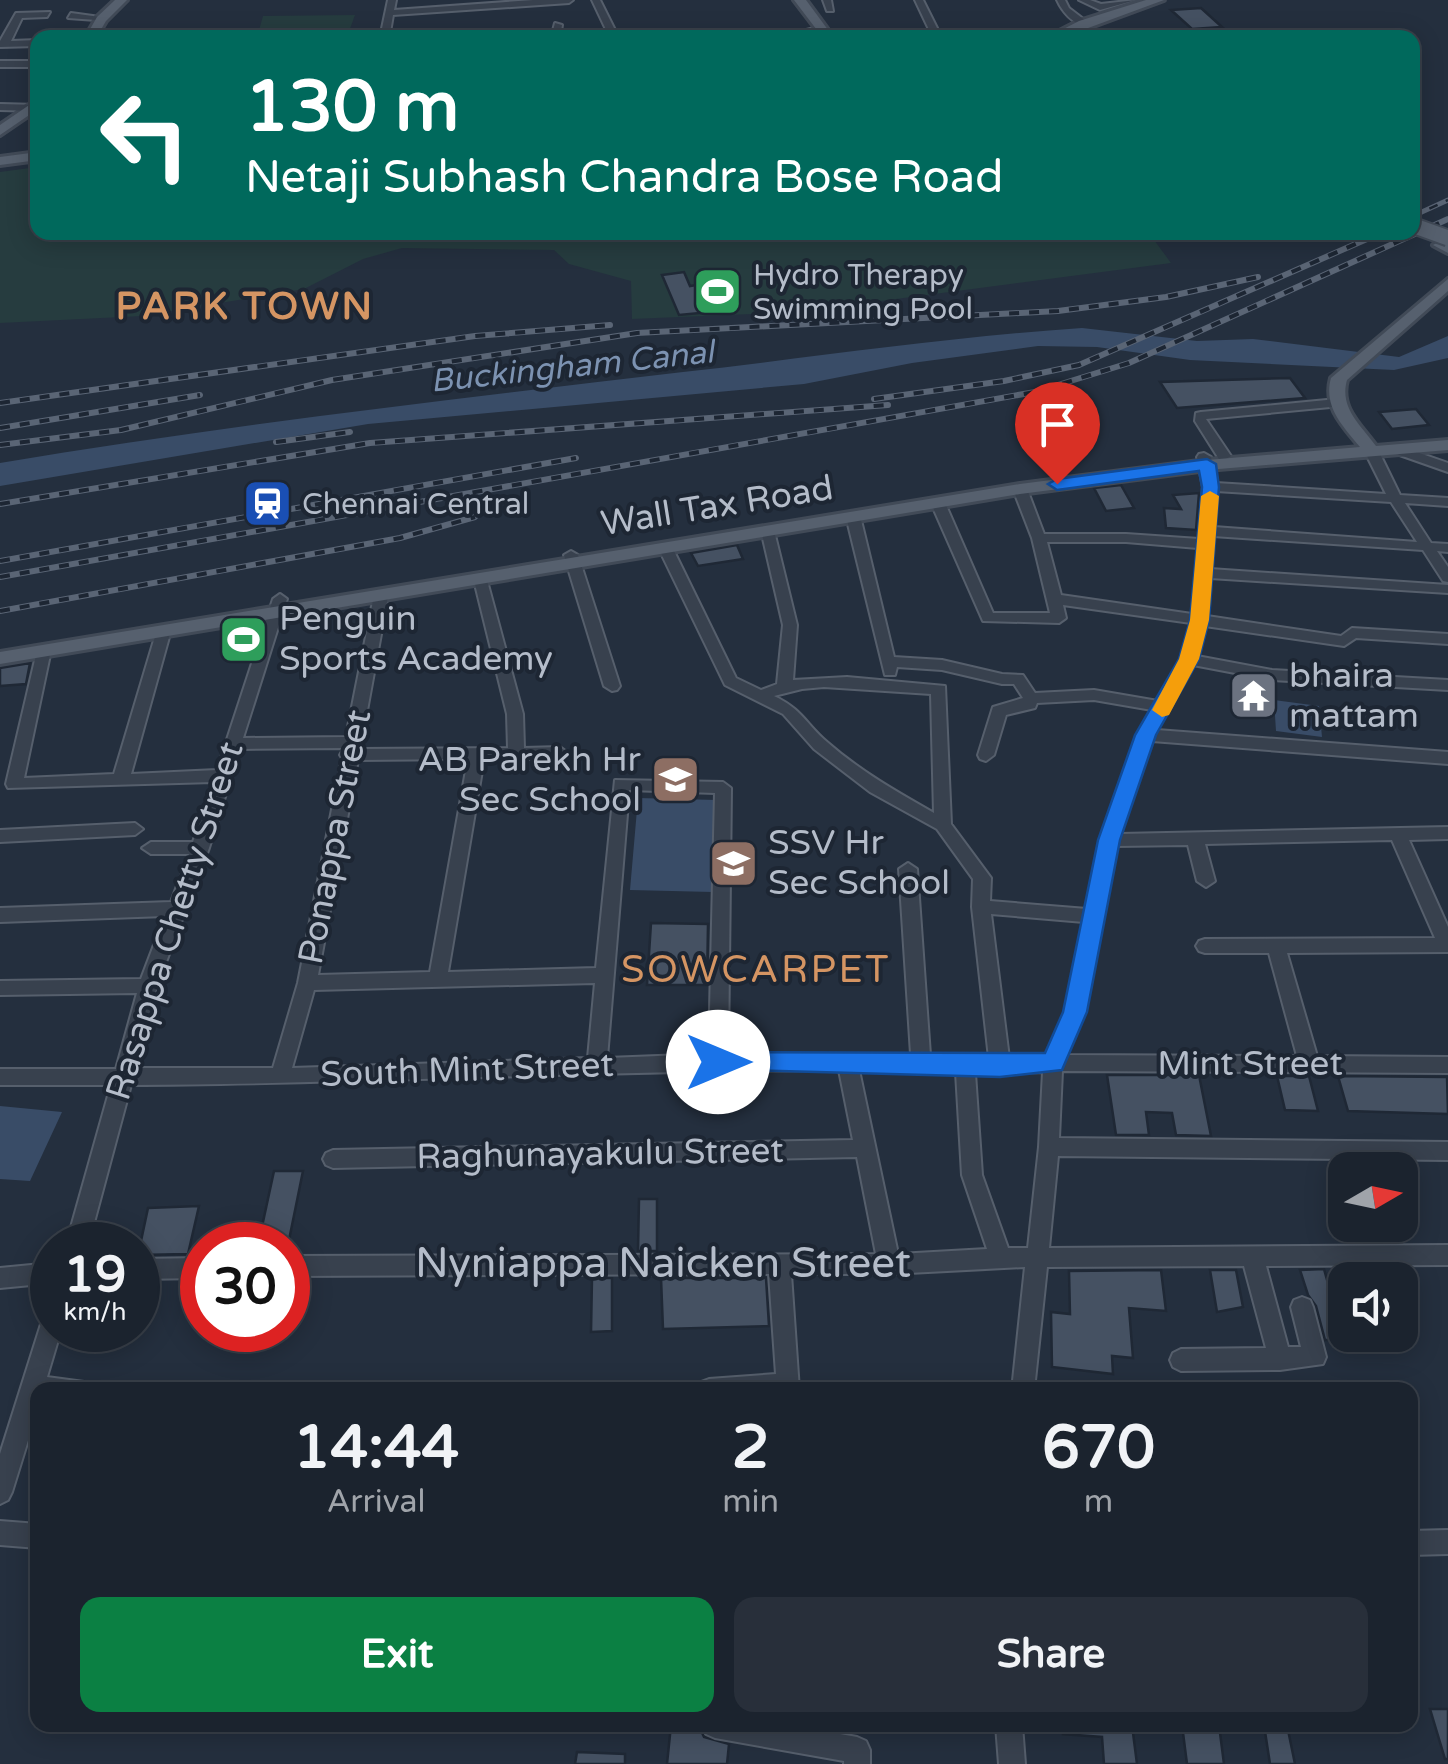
<!DOCTYPE html>
<style>
body{margin:0;font-family:"Varela Round",sans-serif;background:#282f3a;color:#f1f3f6;height:100vh;display:flex;flex-direction:column;font-size:38px;white-space:nowrap}
*{box-sizing:border-box;margin:0}
p{font-size:32px;color:#a0a4aa}
.icon{flex:none;width:55px;height:55px;fill:none;stroke:currentColor;stroke-width:2;stroke-linecap:round;stroke-linejoin:round}
.map{position:relative;flex:1;overflow:hidden}
.side{position:absolute;left:30px;top:1382px;width:1388px;height:350px;display:flex;flex-direction:column;background:#1b232e;border-radius:20px;box-shadow:0 5px 25px #0003,0 0 0 2px #39404a}
.side>*{flex:none}
.hud{position:absolute;left:30px;top:30px;width:1390px;height:210px;border-radius:20px;box-shadow:0 5px 25px #0003,0 0 0 2px #39404a;background:#00695c;color:#fff;overflow:hidden}
.needle{width:65px;rotate:81deg}
.controls{position:absolute;left:1328px;top:1152px;display:grid;gap:20px}
.controls a{display:grid;place-items:center;width:90px;height:90px;border-radius:20px;background:#1b232e;box-shadow:0 5px 25px #0003,0 0 0 2px #39404a;font-size:50px}
.speed{position:absolute;left:30px;top:1222px;display:flex;gap:20px;font-size:50px;font-weight:700;text-align:center}
.speed>*{display:grid;place-content:center;width:130px;height:130px;border-radius:50%;background:#1b232e;box-shadow:0 5px 25px #0003,0 0 0 2px #39404a;line-height:1}
.speed small{font-size:25px;font-weight:400}
.speed .limit{border:15px solid #d22;background:#fff;color:#111}
.pin{position:absolute;display:grid;place-items:center;width:85px;height:85px;color:#fff;margin:-102px -42px;border-radius:50% 50% 50% 0;rotate:-45deg;box-shadow:0 0 10px #0007}
.pin .icon{rotate:45deg}
.me{position:absolute;width:110px;margin:-55px;rotate:90deg;stroke-linejoin:round;filter:drop-shadow(0 0 8px #0008)}
.turn{display:flex;align-items:center;gap:35px;height:210px;padding:0 50px;font-size:45px}
.turn .icon{width:130px;height:130px;stroke-width:2.5}
.turn b{display:block;font-size:70px;line-height:85px}
.eta{display:flex;justify-content:space-evenly;align-items:center;height:170px;text-align:center}
.eta b{font-size:60px;font-weight:700;line-height:70px}
.primary-button{display:flex;gap:20px;margin-top:auto;padding:20px 50px}
.primary-button a{flex:1;height:115px;border-radius:20px;background:#0b8043;color:#fff;font-size:40px;font-weight:700;line-height:115px;text-align:center}
.primary-button a+a{background:#282f3a;color:#f1f3f6}
.map>svg:first-child{display:block}
.green{fill:#263c3f}
.water{fill:#394c67}
.building{fill:#455162;stroke:#1f2835;stroke-width:2.5}
.lines{fill:none;stroke-linecap:round;stroke-linejoin:round}
.minor-casing{stroke:#565f6c;stroke-width:4}
.major-casing{stroke:#414a57;stroke-width:6}
.minor{fill:#38414e;fill-rule:evenodd}
.major{fill:#56606e;fill-rule:evenodd}
.rail-far1-casing{stroke:#5a6575;stroke-width:5}
.rail-casing{stroke:#5a6575;stroke-width:6}
.rail-far1{stroke:#1d2633;stroke-width:2.5;stroke-dasharray:9;stroke-linecap:butt}
.rail{stroke:#1d2633;stroke-width:4;stroke-dasharray:10;stroke-linecap:butt}
.major-bridge-casing{stroke:#414a57;stroke-width:19;stroke-linecap:butt}
.major-bridge{stroke:#56606e;stroke-width:15}
.route{fill:#1a73e8;stroke:#114b97;stroke-width:2.5}
.slow{fill:#f59e0b}
.labels{text-anchor:middle;dominant-baseline:central;stroke-width:8;stroke-linejoin:round;paint-order:stroke}
.far-poi-label{font-size:30px;fill:#b4bcc9;stroke:#1d2633;text-anchor:start}
.far-water-label{font-size:32px;font-style:italic;fill:#7c92b1;stroke:#1d2633}
.street-label{font-size:35px;fill:#b4bcc9;stroke:#1d2633}
.poi-label{font-size:35px;fill:#b4bcc9;stroke:#1d2633;text-anchor:start}
.far-district-label{font-size:38px;font-weight:bold;letter-spacing:2.5px;fill:#d59563;stroke:#1d2633}
.neighbourhood-label{font-size:38px;letter-spacing:2.5px;fill:#d59563;stroke:#1d2633}
.near-street-label{font-size:42px;fill:#b4bcc9;stroke:#1d2633}
</style>
<div class="map">
<svg width="1448" height="1764" viewBox="0 0 1448 1764">
<rect width="100%" height="100%" fill="#242f3e"/>
<path class="green" d="M355,15L347,37H257L263,16Z
M37,167L38,232L1138,233H1149L1171,263L797,312L632,319L631,281L569,264L554,250L402,248L363,259L304,289L142,316L0,323V172Z"/>
<path class="water" d="M1082,328L1197,341L1253,339L1399,357L1448,336V358L1394,370L1190,360L1097,347L1038,346L912,363L804,384L368,424L0,486V463C227,425 455,399 683,372C816,357 949,337 1082,328Z
M1274,700L1319,706L1322,737L1276,731Z
M638,798L717,800L713,892L630,890Z
M0,1106L62,1112L30,1181L0,1179Z"/>
<path class="building" d="M1201,8L1222,27L1192,29L1171,10Z
M684,272L690,286L696,285L702,293L724,290L732,310L679,315L662,275Z
M1290,378L1305,398L1177,408L1160,382Z
M1416,409L1429,425L1392,429L1379,412Z
M1121,485L1134,508L1106,511L1094,488Z
M1199,493L1196,530L1166,528L1164,508L1181,509L1173,495Z
M737,545L743,559L698,566L691,553Z
M30,663L26,684L0,686V668Z
M651,923L708,924L707,985H647Z
M1107,1075H1199L1211,1136L1176,1135L1172,1113L1146,1112L1149,1135H1116Z
M1277,1076H1309L1318,1111L1285,1110Z
M1338,1076L1447,1077L1448,1114L1348,1111Z
M274,1171H303L288,1245H258Z
M639,1199H657V1251H638Z
M199,1206L188,1254L138,1255L148,1208Z
M1324,1269L1339,1323H1331L1336,1340H1325L1316,1306L1308,1295L1300,1270Z
M1161,1270L1166,1311L1129,1308L1133,1358L1112,1356L1113,1374L1052,1367L1051,1312L1070,1314L1069,1271Z
M1210,1270H1236L1243,1307L1217,1312Z
M592,1278H612V1331L591,1332Z
M661,1278H766L769,1326L663,1329Z
M1430,1709H1448V1759H1445Z
M671,1725L699,1726L704,1737L729,1744L727,1764H667Z
M1064,1725H1132L1137,1764H1104L1102,1737L1063,1734Z
M1182,1725H1219L1224,1764H1187Z
M1264,1725H1287L1295,1764H1270Z
M577,1752L625,1754V1764H575Z"/>
<g class="lines">
<defs>
<path id="minor" d="M388,0H396L394,10L533,0H573L569,3L393,15L389,38H380Z
M592,0H600L619,38H610Z
M823,0H831L833,11H827Z
M915,0H923L942,38H933Z
M1057,0H1065L1069,8L1086,21V25C1073,25 1062,11 1057,0Z
M1079,0H1090L1101,4L1136,0L1100,10Z
M50,12L47,17L22,18L11,41L38,40V46L0,47V41L16,13Z
M71,13L100,17L96,20L68,18Z
M555,23L562,25L560,38H551Z
M822,26L825,31L794,38H775Z
M0,61H38V67H0Z
M0,104L38,105V111L0,110Z
M1337,399L1341,400V406L1206,419L1231,456L1224,460L1219,459L1195,421L1196,413L1201,412Z
M1399,446L1448,463V472L1394,453L1392,450Z
M1372,448L1379,452L1400,495L1448,498V506L1405,503L1431,543L1448,544V552L1437,551L1448,567V582L1443,581L1423,550L1213,536L1210,569L1448,585V593L1210,578L1207,616L1341,636L1352,628L1448,634V644L1356,638L1344,646L1205,626L1197,656L1272,670L1448,680V690L1272,680L1193,665L1157,730L1448,752V764L1152,741L1120,834L1448,827V839L1409,840L1448,927V952L1287,953L1317,1056L1448,1057V1073L1062,1071L1059,1138L1448,1142V1160L1058,1156L1049,1248L1448,1245V1265L1266,1266L1288,1347H1301L1291,1307L1294,1300L1302,1297L1310,1300L1313,1307L1326,1357L1323,1364L1280,1370L1181,1371L1173,1367L1170,1360L1173,1353L1181,1349L1266,1348L1244,1266L1047,1267L1034,1390H1012L1025,1267L889,1274H791L799,1390H698L701,1382L709,1379L776,1374L769,1274L288,1276V1256L876,1254L857,1157L333,1168L326,1165L323,1159L326,1153L333,1150L853,1140L839,1070C603,1070 367,1084 131,1085L88,1245H66L111,1085H0V1069H116L137,993L0,995V981L141,979L165,916L0,922V908L171,902L189,854H151L142,848L151,842H193L213,782L8,788L6,784L38,647H48L51,650L24,778L114,774L157,630L164,625L171,630L131,774L217,770L273,599L280,594L287,599L243,738L346,737L374,596L381,591L388,596L360,749L508,748L507,714L474,580L476,577H486L523,714L524,748L560,747L568,753L560,759H484L448,972L596,968L615,780L723,782L731,788L728,1054H911L899,869L908,863L917,869L930,1055L965,1054L989,1058L972,907L973,879L937,829L870,792L814,749L783,714L725,685L658,547L665,543L672,547L736,678L761,690L777,684L783,625L761,530L763,527H773L797,625L793,680L847,677L945,686L951,824L991,878L990,901L1087,909C1100,841 1118,771 1152,710L1094,700L1037,703L1035,708L1006,715L994,755L986,761L980,759L978,755L993,707L1023,698L1014,684H1002L942,670L897,667L895,675H885L846,516L853,512L860,516L894,657L942,660L1002,674L1023,675L1035,693L1094,690L1158,701L1181,659L1191,623L1063,605L1066,618L1059,623L983,621L931,503L933,500H943L945,503L993,613H1050L1032,538L1013,489L1015,486L1020,485L1027,489L1044,534H1126L1199,539L1203,487L1197,457L1199,454L1204,453L1211,457L1216,483L1386,494L1365,452ZM1216,491L1391,502L1417,542L1214,527ZM1047,542H1126L1198,548L1192,614L1061,595ZM824,687L931,694L934,813C897,792 860,771 827,742C805,723 803,710 774,696L802,689ZM344,748L340,755L342,758L298,983L273,1068H135L157,986L209,848L240,749ZM468,759L430,972L318,975L358,760ZM629,790L715,793L709,1054L607,1058ZM1392,840L1435,938L1205,939L1199,941L1196,946L1199,951L1205,953H1269L1297,1056L1066,1055L1084,1012L1116,846L1188,845L1197,881L1206,887L1215,881L1205,844ZM991,914L1084,922L1066,1012L1047,1055L1009,1058ZM595,983L588,1058L292,1068L314,990ZM859,1070L956,1072L962,1175L987,1249L898,1254ZM1043,1072L1039,1147L1028,1248H1008L982,1175L975,1073Z
M571,551L578,555L620,686L617,690L612,691L604,686L564,555Z
M135,823L143,829L135,835L0,842V830Z
M202,1258V1278L138,1279V1259Z
M52,1263V1283L0,1288V1268Z
M52,1314V1330H61L47,1377L84,1382L87,1390H38V1408L12,1492L8,1500L0,1504V1454L41,1324L44,1317Z
M0,1521L38,1524V1548L0,1545Z
M1448,1530V1554L1410,1555V1531Z
M702,1725H789L857,1737L866,1741L870,1750V1764H844V1761L715,1738L706,1734Z
M996,1725H1022L1025,1764H999Z"/>
<path id="major" d="M115,0H127L106,21L96,38H85L97,17Z
M794,0H806L834,38H823Z
M1146,0H1164L1061,38H1046L1079,21Z
M38,99V109L0,135V125Z
M38,152V160L0,165V157Z
M1440,241L1448,243V253L1433,245Z
M1448,279V291L1347,380C1339,408 1361,425 1376,446L1448,440V450L1207,470L1020,494L0,664V652L1020,484L1207,460L1360,447C1343,426 1323,407 1331,378Z"/>
</defs>
<use href="#minor" class="minor-casing"/>
<use href="#major" class="major-casing"/>
<use href="#minor" class="minor"/>
<use href="#major" class="major"/>
<defs>
<path id="rail-far1" d="M1413,216L1448,200"/>
<path id="rail" d="M1412,216L1418,213
M874,399L1004,381L1079,365L1383,232
M0,403L475,336L610,325
M0,428L200,395
M276,442L350,432
M0,445L121,430L332,380L637,333L1058,311L1166,297L1258,277
M0,504L370,443L888,405
M0,561L576,458
M0,577L1035,392L1129,363L1448,219
M0,611L400,538L475,517"/>
</defs>
<use href="#rail-far1" class="rail-far1-casing"/>
<use href="#rail" class="rail-casing"/>
<use href="#rail-far1" class="rail-far1"/>
<use href="#rail" class="rail"/>
<defs>
<path id="major-bridge" d="M1412,225L1448,238"/>
</defs>
<use href="#major-bridge" class="major-bridge-casing"/>
<use href="#major-bridge" class="major-bridge"/>
</g>
<path class="route" d="M1207,459L1216,464L1219,487L1209,620L1199,659L1156,735L1120,840L1087,1012L1062,1070L1000,1077L709,1069L705,1062L709,1055L718,1052L1045,1053L1063,1012L1098,840L1135,735L1179,659L1190,620L1202,487L1199,471L1057,490L1048,484L1057,479Z"/>
<path class="slow" d="M1210,491L1219,496L1209,620L1199,659L1169,715L1162,717L1152,710L1179,659L1190,620L1201,496Z"/>
<defs>
<symbol id="stadium-square" viewBox="-11 -11 22 22"><rect x="-9" y="-9" width="18" height="18" rx="4" fill="#2e9e5b" stroke="#1d2633"/><path d="M0-5a6.5 5 0 1 0 0 10a6.5 5 0 1 0 0-10ZM-3.5-1.8h7v3.6h-7Z" fill="#fff"/></symbol>
<symbol id="station-square" viewBox="-11 -11 22 22"><rect x="-9" y="-9" width="18" height="18" rx="4" fill="#1a4fb4" stroke="#1d2633"/><path d="M-3-6H3Q5-6 5-4V2Q5 4 3 4L4.5 6H3L1.5 4h-3L-3 6H-4.5L-3 4Q-5 4-5 2V-4Q-5-6-3-6ZM-3.5-4v3h7v-3ZM-3.5 1v1.5H-2V1ZM2 1v1.5H3.5V1Z" fill="#fff"/></symbol>
<symbol id="temple-square" viewBox="-11 -11 22 22"><rect x="-9" y="-9" width="18" height="18" rx="4" fill="#6b7280" stroke="#1d2633"/><path d="M0-6L5-2H3V0L6.5 2.5H4V6H1.5V3h-3V6H-4V2.5H-6.5L-3 0V-2H-5Z" fill="#fff"/></symbol>
<symbol id="school-square" viewBox="-11 -11 22 22"><rect x="-9" y="-9" width="18" height="18" rx="4" fill="#8d6e63" stroke="#1d2633"/><path d="M0-5L7-2L0 1L-7-2ZM-4 1L0 2.5L4 1V4Q0 6-4 4Z" fill="#fff"/></symbol>
</defs>
<g fill-rule="evenodd">
<use href="#stadium-square" x="690" y="264" width="55" height="55"/>
<use href="#station-square" x="240" y="476" width="55" height="55"/>
<use href="#stadium-square" x="216" y="612" width="55" height="55"/>
<use href="#temple-square" x="1226" y="668" width="55" height="55"/>
<use href="#school-square" x="648" y="752" width="55" height="55"/>
<use href="#school-square" x="706" y="836" width="55" height="55"/>
</g>
<g class="labels">
<g class="far-poi-label">
<text x="753" y="275">Hydro Therapy<tspan x="753" dy="34">Swimming Pool</tspan></text>
<text x="302" y="504">Chennai Central</text>
</g>
<g class="far-water-label">
<text transform="translate(572 367) rotate(-6)">Buckingham Canal</text>
</g>
<g class="street-label">
<text transform="translate(717 506) rotate(-9)">Wall Tax Road</text>
<text transform="translate(335 837) rotate(-79)">Ponappa Street</text>
<text transform="translate(175 921) rotate(-72)">Rasappa Chetty Street</text>
<text x="1250" y="1064">Mint Street</text>
<text transform="translate(467 1070) rotate(-2)">South Mint Street</text>
<text transform="translate(600 1154) rotate(-1)">Raghunayakulu Street</text>
</g>
<g class="poi-label">
<text x="279" y="619">Penguin<tspan x="279" dy="40">Sports Academy</tspan></text>
<text x="1289" y="676">bhaira<tspan x="1289" dy="40">mattam</tspan></text>
<text x="641" y="760" text-anchor="end">AB Parekh Hr<tspan x="641" dy="40">Sec School</tspan></text>
<text x="768" y="843">SSV Hr<tspan x="768" dy="40">Sec School</tspan></text>
</g>
<g class="far-district-label">
<text x="245" y="307">PARK TOWN</text>
</g>
<g class="neighbourhood-label">
<text x="756" y="970">SOWCARPET</text>
</g>
<g class="near-street-label">
<text x="663" y="1263">Nyniappa Naicken Street</text>
</g>
</g>
</svg>
<div class="controls">
<a><svg class="needle" viewBox="-14 -14 28 28"><path d="M0-13l5 13h-10z" fill="#e53935"/><path d="M0 13l5-13h-10z" fill="#a0a4aa"/></svg></a>
<a><svg class="icon" aria-label="sound" viewBox="0 0 24 24"><path d="M4 9h4l5-4v14l-5-4H4zM17 9q2 3 0 6"/></svg></a>
</div>
<div class="speed"><div>19<small>km/h</small></div><div class="limit">30</div></div>
<div class="pin" style="left:1057px;top:484px;background:#d93025"><svg class="icon" aria-label="arrive" viewBox="0 0 24 24"><path d="M6 21V4h12l-3 4 3 4H6"/></svg></div>
<svg class="me" style="left:718px;top:1062px" viewBox="-20 -20 40 40"><circle r="19" fill="#fff"/><path d="M0-13L10 11 0 6-10 11z" fill="#1a73e8"/></svg>
<div class="hud">
<div class="turn"><svg class="icon" aria-label="left" viewBox="0 0 24 24"><path d="M17 20v-9H6M10 6l-5 5 5 5"/></svg><div><b>130 m</b>Netaji Subhash Chandra Bose Road</div></div>
</div>
<section class="side">
<div class="eta">
<div><b>14:44</b><p>Arrival</p></div>
<div><b>2</b><p>min</p></div>
<div><b>670</b><p>m</p></div>
</div>
<div class="primary-button"><a>Exit</a><a>Share</a></div>
</section>
</div>
